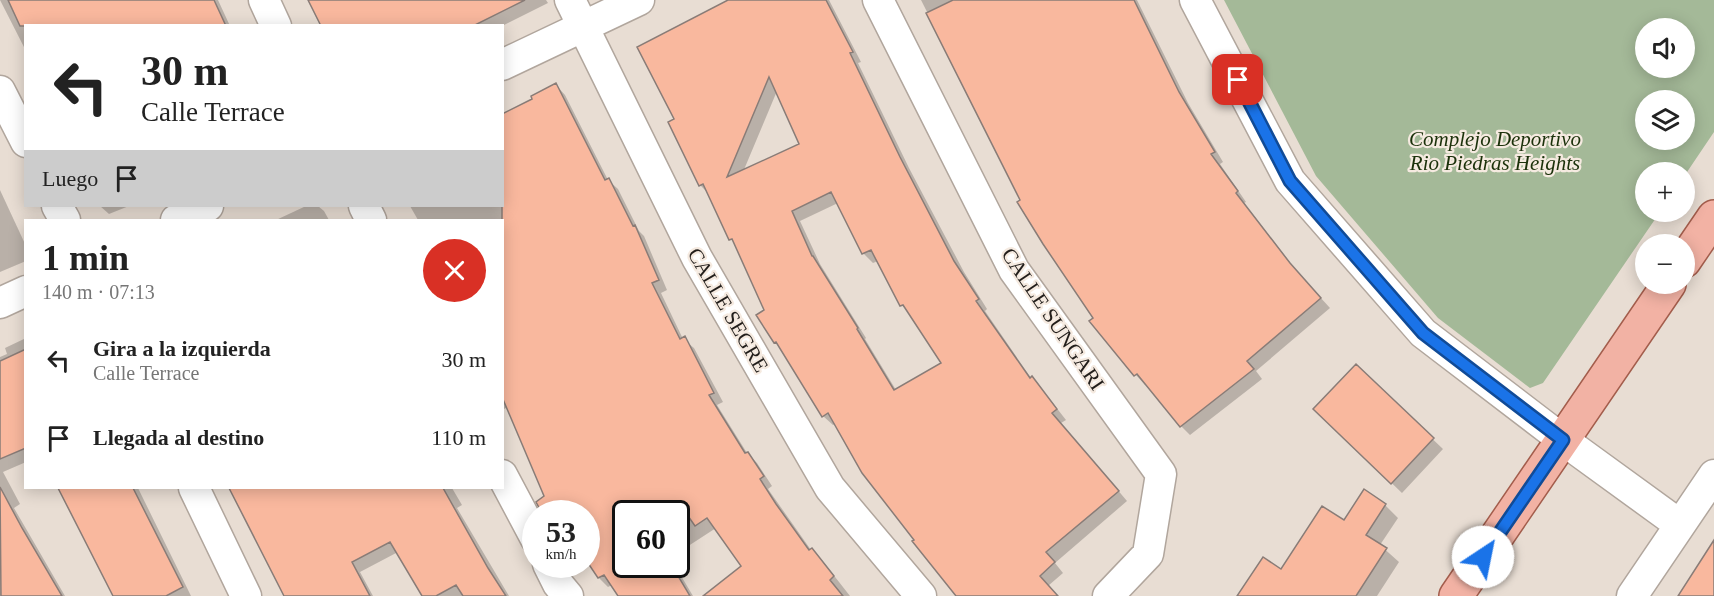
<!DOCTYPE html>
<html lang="es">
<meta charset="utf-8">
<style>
body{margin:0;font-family:Georgia,serif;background:#f6f6f6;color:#222;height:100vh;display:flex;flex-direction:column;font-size:22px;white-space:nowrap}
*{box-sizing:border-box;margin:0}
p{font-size:20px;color:#767676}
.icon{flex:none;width:33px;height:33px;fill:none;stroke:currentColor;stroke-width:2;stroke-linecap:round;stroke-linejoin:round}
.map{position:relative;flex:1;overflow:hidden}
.side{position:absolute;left:24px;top:219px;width:480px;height:270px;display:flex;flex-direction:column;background:#fff;border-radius:0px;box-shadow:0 3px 15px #0003}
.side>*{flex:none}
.top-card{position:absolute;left:24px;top:24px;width:480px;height:183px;border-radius:0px;box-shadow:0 3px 15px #0003;background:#fff;color:#222;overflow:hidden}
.fabs{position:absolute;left:1635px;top:18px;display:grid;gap:12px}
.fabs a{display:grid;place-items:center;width:60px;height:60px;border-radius:50%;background:#fff;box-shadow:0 3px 15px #0003;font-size:30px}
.speed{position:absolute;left:522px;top:500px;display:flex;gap:12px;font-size:30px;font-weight:700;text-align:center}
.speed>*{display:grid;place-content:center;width:78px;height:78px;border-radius:50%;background:#fff;box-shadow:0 3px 15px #0003;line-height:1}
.speed small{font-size:15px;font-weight:400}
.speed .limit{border:3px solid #111;border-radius:9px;background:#fff;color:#111}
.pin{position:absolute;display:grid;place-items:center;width:51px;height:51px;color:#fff;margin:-26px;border-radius:12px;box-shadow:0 3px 9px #0006}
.me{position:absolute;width:66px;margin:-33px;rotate:34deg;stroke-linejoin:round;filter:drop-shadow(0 0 4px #0008)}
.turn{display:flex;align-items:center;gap:21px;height:126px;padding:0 18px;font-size:27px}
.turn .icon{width:78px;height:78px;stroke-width:2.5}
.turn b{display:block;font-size:42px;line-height:51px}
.then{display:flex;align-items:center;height:57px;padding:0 18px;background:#0003;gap:12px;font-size:22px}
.round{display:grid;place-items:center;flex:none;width:63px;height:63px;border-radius:32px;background:#f6f6f6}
.summary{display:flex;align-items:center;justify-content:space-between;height:102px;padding:0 18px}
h1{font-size:36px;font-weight:800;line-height:45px}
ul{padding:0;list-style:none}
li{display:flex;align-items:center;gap:18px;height:78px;padding:0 18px}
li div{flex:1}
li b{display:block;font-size:22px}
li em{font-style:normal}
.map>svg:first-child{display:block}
.green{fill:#a4b998;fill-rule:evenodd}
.shadow{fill:#0003;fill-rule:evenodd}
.building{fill:#f9b89e;stroke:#897c77;stroke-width:1.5;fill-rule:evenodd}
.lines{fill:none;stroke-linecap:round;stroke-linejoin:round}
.minor-casing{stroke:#b1a69d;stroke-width:33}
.major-casing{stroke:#a35d4c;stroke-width:36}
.minor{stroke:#fff;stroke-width:30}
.major{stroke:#f2b2a4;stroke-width:33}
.route-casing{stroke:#114b97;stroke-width:15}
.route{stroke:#1a73e8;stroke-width:10}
.labels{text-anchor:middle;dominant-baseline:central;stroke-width:4.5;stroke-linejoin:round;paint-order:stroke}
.park-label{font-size:21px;font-style:italic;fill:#1b310a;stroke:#f5eae0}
.street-label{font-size:21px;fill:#221e1b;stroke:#f5eae0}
</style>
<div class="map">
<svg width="1714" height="596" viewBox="0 0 1714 596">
<rect width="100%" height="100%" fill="#e8ddd3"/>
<path class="green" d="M1224,0H1714V132L1685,175L1684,172H1646V212H1660L1543,383L1530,388L1438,318L1316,176ZM1646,28H1684V68H1646ZM1646,100H1684V140H1646Z"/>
<path class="shadow" d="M0,0H218L230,26H26V51Z
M310,0H546L548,3L502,26H322Z
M731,0H829L861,62L858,63L909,168L964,272L987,309L985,311L1031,378L1041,388L1066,420L1061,423L1127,501L1055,563L1063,573L1048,586L1057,596H958L916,540L835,424L833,425L823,416L783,350L775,342L766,311L737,246L731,239L709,194L700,185L676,120ZM777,91L801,144L743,172ZM838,203L864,254L873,263L878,261L902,305L911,314L943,363L896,390L865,339L866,338L820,264L800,221Z
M921,0H1137L1188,103L1223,162L1220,164L1246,202L1244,203L1299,274L1330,308L1256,371L1262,379L1190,435L1181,426L1147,383L1145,385L1136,375L1091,321L1095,318L1022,200Z
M556,85L565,95L608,180L618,189L639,231L644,236L667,290L661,293L683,339L694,348L723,402L717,405L747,453L757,463L772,486L768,489L811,550H812L821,559L850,596H706L743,566L716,528L676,554V513H626V564H674L693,596H620L612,585L608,587L599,578L586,557V513H549L546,497L508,407L504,409L502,408V220H418L410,206H502L534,100Z
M0,190L26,246V261L0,272Z
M100,206H129L109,214Z
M306,206H318L324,211L329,220H276Z
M26,338V462L3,472L20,504L14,508L65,596H0V357L7,354L5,348Z
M1356,366L1443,449L1402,493L1325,419Z
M59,488H138L191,596H115Z
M233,488H452L462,505L457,508L509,596H423L398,552L360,572L373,596H286Z
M1385,505L1398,518L1380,545L1399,562L1377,596H1237L1252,574L1281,571L1344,522Z"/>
<path class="building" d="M8,0H214L226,26H20Z
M308,0H525L473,26H321Z
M728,0H826L853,52L850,53L900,157L954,261L979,299L976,301L1030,378L1032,376L1057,409L1052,413L1119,491L1046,552L1055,562L1040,576L1058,596H956L912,541L914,540L862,473L828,413L822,417L776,342L774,343L756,315L764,310L732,239L729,240L703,184L699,186L668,122L674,119L637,47ZM769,77L799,144L727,177ZM831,192L862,254L871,250L900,306L903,305L941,363L894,390L857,329L858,328L813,256H812L792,211Z
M953,0H1134L1179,92L1215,152L1211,154L1238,191L1236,193L1290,263L1321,298L1247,361L1254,369L1180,427L1137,374L1134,376L1089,321L1093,318L1043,244L1017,202L1020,200L926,13Z
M556,83L605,180L609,178L633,226L635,225L659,280L652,283L680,339L685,336L714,393L709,395L745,453L748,452L764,476L760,479L776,504L809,550L812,548L834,576L830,580L843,596H703L741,566L707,518L695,526L686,513H626V564H671L690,596H618L604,575L598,578L586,560V513H542L536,502L544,496L502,397V114L532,99L531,96Z
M26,349V448L0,459V361Z
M1356,364L1434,438L1391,484L1313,409Z
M0,487L22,528L62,596H1Z
M58,488H133L183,587L166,596H113Z
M229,488H443L488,568L506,596H463L456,585L436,596H422L390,542L352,562L370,596H284Z
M1364,489L1386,504L1366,535L1387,548L1356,596H1237L1263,557L1281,569L1322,506L1344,520Z
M1714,540V596H1678Z"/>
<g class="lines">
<defs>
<path id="minor" d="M264,0L276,26
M570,0L697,258L830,488L921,596
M878,0L1014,270L1161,474L1148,554L1108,596
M1195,0L1290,181L1423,333L1563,440L1680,525
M502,65L639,0
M0,91L26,142
M57,206L65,220
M364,206L371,220
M176,220L208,206
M0,303L26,291
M502,475L536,539
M194,488L246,596
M548,564L558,584L568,596
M1632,596L1714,475"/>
<path id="major" d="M1684,261L1714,217
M1456,596L1669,284"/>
</defs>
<use href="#minor" class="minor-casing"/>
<use href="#major" class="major-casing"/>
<use href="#minor" class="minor"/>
<use href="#major" class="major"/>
</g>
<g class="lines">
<defs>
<path id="route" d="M1238,80L1290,181L1423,333L1563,440L1483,557"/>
</defs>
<use href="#route" class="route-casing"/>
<use href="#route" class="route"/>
</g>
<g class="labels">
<g class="park-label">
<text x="1495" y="139">Complejo Deportivo<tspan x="1495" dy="24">Rio Piedras Heights</tspan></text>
</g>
<g class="street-label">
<text transform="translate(728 310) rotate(60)">CALLE SEGRE</text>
<text transform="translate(1053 319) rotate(56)">CALLE SUNGARI</text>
</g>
</g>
</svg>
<div class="fabs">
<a><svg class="icon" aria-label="sound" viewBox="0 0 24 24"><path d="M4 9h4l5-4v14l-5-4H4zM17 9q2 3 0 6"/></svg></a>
<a><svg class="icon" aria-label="layers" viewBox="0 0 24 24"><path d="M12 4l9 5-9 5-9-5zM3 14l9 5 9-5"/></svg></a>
<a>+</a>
<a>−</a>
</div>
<div class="speed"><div>53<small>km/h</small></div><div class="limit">60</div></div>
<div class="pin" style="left:1238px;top:80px;background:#d93025"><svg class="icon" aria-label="arrive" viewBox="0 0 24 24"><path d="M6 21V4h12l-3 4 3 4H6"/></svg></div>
<svg class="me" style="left:1483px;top:557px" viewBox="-20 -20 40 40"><circle r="19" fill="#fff"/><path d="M0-13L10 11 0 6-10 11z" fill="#1a73e8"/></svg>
<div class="top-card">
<div class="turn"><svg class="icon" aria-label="left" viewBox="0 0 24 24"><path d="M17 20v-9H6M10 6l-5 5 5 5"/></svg><div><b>30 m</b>Calle Terrace</div></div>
<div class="then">Luego<svg class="icon" aria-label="arrive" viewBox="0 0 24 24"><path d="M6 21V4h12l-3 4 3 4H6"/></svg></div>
</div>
<section class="side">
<div class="summary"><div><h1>1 min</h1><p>140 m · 07:13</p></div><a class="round" style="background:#d93025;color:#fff"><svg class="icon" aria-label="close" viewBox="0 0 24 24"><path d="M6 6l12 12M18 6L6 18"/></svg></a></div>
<ul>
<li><svg class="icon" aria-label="left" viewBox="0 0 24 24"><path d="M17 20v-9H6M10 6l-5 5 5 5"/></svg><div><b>Gira a la izquierda</b><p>Calle Terrace</p></div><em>30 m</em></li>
<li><svg class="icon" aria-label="arrive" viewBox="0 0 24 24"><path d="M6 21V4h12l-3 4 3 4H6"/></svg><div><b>Llegada al destino</b></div><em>110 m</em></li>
</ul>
</section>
</div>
